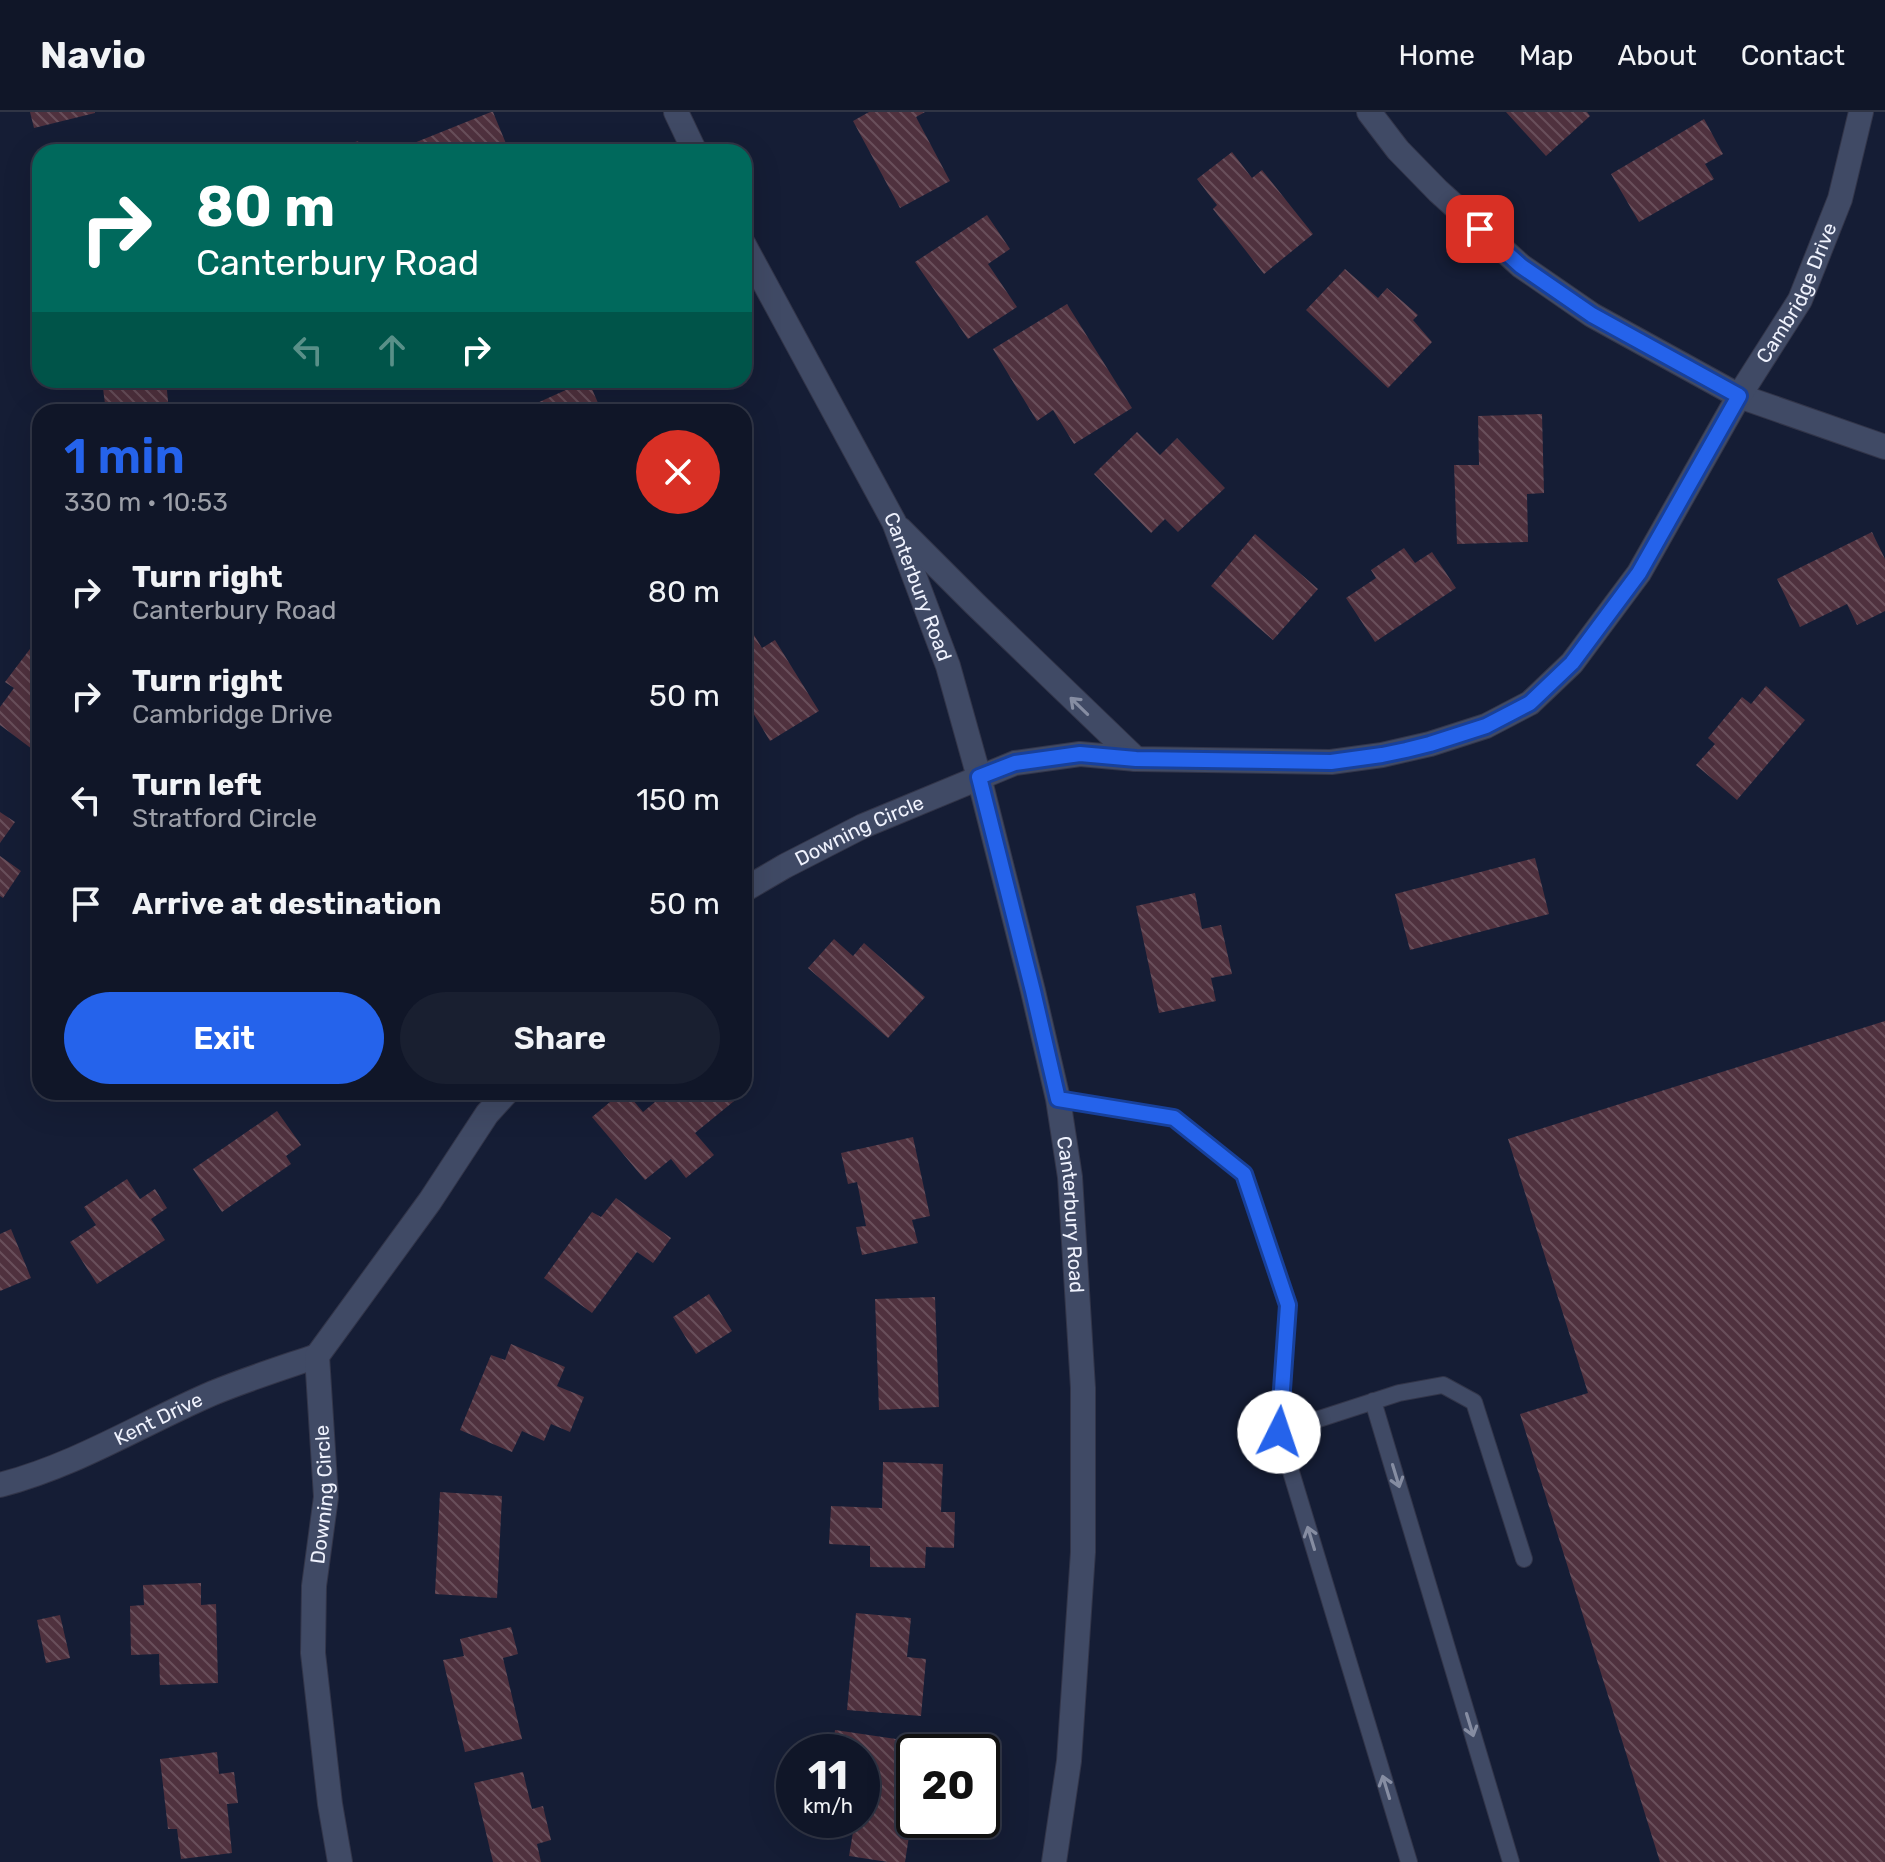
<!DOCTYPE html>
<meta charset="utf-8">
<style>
body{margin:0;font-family:Rubik,sans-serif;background:#191f30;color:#f1f3f6;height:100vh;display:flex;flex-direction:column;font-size:30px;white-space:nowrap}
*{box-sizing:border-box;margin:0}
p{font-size:26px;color:#9c9fa8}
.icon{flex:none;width:44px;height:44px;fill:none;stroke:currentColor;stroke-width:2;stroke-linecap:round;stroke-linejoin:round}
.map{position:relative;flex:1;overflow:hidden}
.panel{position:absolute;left:32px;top:292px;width:720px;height:696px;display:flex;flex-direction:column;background:#101628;border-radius:24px;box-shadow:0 8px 32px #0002,0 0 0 2px #303545}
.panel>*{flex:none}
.guide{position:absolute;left:32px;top:32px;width:720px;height:244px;border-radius:24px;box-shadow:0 8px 32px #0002,0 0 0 2px #303545;background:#00695c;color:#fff;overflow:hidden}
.speed{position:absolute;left:776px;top:1622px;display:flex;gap:16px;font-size:40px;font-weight:700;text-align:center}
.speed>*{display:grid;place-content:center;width:104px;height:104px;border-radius:50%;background:#101628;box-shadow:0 8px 32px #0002,0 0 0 2px #303545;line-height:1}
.speed small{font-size:20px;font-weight:400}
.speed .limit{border:4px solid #111;border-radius:12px;background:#fff;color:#111}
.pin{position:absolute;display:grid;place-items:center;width:68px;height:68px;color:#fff;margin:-34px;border-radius:16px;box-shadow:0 4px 12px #0006}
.me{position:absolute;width:88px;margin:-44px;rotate:4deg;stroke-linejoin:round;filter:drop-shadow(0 0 6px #0008)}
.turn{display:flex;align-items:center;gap:28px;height:168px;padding:0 32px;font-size:36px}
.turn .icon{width:104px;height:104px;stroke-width:2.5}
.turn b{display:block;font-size:56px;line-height:68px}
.lanes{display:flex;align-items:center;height:76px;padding:0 32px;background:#0003;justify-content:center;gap:40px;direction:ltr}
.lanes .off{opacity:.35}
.round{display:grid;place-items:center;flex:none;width:84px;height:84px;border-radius:42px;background:#191f30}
.head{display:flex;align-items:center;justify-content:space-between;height:136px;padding:0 32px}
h1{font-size:48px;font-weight:600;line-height:60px;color:#2563eb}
.cta{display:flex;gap:16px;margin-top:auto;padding:16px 32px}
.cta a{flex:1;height:92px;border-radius:48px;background:#2563eb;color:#fff;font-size:32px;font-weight:600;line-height:92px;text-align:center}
.cta a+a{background:#191f30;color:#f1f3f6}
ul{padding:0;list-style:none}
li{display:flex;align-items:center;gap:24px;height:104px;padding:0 32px}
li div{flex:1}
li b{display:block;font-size:30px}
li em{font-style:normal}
header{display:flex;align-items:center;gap:48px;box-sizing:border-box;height:112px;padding:0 40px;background:#101628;border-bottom:2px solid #303545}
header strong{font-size:38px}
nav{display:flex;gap:44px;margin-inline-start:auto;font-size:28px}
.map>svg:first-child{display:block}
.building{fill:url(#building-back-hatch)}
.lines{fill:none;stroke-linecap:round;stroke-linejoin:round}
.lane-casing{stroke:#323549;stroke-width:18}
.street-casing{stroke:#323549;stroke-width:26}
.lane{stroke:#404a65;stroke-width:16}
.street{stroke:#404a65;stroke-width:24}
.oneway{stroke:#868da2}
.route-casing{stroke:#184099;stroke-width:20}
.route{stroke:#2563eb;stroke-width:14}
.labels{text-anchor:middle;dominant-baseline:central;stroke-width:6;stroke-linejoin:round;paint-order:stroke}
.street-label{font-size:20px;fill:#eff2fd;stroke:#0d142b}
</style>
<header>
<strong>Navio</strong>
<nav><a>Home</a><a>Map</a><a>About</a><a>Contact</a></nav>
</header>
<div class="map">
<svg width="1885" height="1750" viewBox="0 0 1885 1750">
<defs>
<pattern id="building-back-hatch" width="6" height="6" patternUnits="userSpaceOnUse" patternTransform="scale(2)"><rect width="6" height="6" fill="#4f313e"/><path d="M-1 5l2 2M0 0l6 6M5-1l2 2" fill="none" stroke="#694f5b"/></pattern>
</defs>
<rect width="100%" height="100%" fill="#151d35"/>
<path class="building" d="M30,0H95V1L34,16Z
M491,0H493L507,34L497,38V40H412L409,33Z
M869,0H925L916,5L950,69L900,96L853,9Z
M1506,0H1587L1590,4L1546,44Z
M1704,7L1723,42L1705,52L1714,67L1639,110L1611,62Z
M358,29L362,40H328Z
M1232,40L1252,66L1262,58L1313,122L1264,162L1213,97L1217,93L1197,67Z
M987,103L1010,137L988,152L1017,195L968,227L915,150Z
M1345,157L1378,186L1387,176L1418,203L1413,208L1432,230L1388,276L1306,198Z
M1067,192L1132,296L1074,332L1053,298L1037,309L993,237Z
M102,268H166L169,300H106Z
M588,268L602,300H541L537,291Z
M1542,302L1544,381L1527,382L1528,430L1457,432L1454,353H1479L1478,304Z
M1137,320L1160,343L1177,326L1225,376L1178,420L1165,407L1151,421L1094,362Z
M1872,420L1885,447V499L1857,513L1847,492L1800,515L1777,467Z
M1255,422L1318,477L1273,528L1211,474Z
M1404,436L1415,451L1432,440L1456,476L1375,530L1346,486L1376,466L1371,458Z
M752,520L762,536L775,528L819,599L770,629L744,586V525Z
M36,529L40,532V643L0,613V595L14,576L5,570Z
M1766,574L1805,608L1737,688L1696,653L1715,632L1708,626L1742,585L1751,592Z
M0,700L15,710L0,731Z
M0,744L21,759L3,786L0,784Z
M1535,746L1549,802L1410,838L1395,782Z
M1195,781L1202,817L1221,813L1232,862L1211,866L1216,889L1159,901L1136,794Z
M834,827L853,844L864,831L925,885L888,926L808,856Z
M1885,909V1750H1660L1520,1302L1588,1281L1508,1027Z
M622,980H626L643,1000L667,980H735L739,985L695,1021L714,1043L686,1066L671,1047L645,1068L592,1005Z
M277,999L301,1033L286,1044L291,1052L222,1100L193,1057Z
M913,1025L930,1104L912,1108L918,1131L862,1143L856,1115L866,1114L857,1070L848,1072L841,1041Z
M127,1067L140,1087L155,1077L167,1096L151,1107L165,1128L97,1172L70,1130L96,1113L84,1095Z
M616,1086L671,1126L653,1151L637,1140L592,1201L544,1166L592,1100L601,1105Z
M11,1117L31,1166L0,1179V1122Z
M709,1182L732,1219L696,1242L673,1205Z
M935,1185L939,1295L879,1298L875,1187Z
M511,1232L565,1255L557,1274L584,1285L570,1320L551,1312L544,1329L522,1319L512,1340L460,1318L491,1243L505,1248Z
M883,1350L943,1352L941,1400H955L954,1436L926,1435L925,1456L870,1455V1434L829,1432L831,1394L882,1396Z
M440,1380L502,1384L497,1486L435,1482Z
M201,1471V1493L216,1492L218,1571L160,1573L159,1542L131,1543L130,1494L144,1493L143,1473Z
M856,1501L911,1506L907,1545L926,1547L921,1604L847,1598Z
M60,1503L70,1546L46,1551L37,1508Z
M511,1515L518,1542L503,1546L522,1627L465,1640L443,1548L464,1544L460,1527Z
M835,1618L923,1631L922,1640H914V1692L905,1750H888L849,1744L855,1708H862V1640H832Z
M217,1640L219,1662L234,1660L238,1691L227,1692L232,1741L181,1747L177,1717H168L160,1647Z
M523,1660L532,1697L543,1694L551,1728L537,1732L541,1750H493L474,1671Z"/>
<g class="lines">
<defs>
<path id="lane" d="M1058,987L1174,1006L1244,1062L1288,1193L1279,1320L1409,1750
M1373,1289L1511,1750
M1279,1320L1399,1281L1443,1273L1474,1290L1524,1447"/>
<g id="street">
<path d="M676,0L695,40"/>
<path d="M1369,0L1398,38L1438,79L1521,154L1592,203L1739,284L1885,335"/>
<path id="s1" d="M744,133L894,410L948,554L979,665L1033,879L1058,987L1070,1065L1083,1276V1440L1069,1649L1054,1750"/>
<path d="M900,417L975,492L1136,647"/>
<path id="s2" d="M744,778L785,754L863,714L1015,651L1080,642L1136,647L1331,650L1382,643L1430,632L1486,614L1530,591L1572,551L1639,461L1739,284L1800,188L1840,87L1861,0"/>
<path id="s3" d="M0,1373C77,1353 141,1312 213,1281C247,1267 282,1256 317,1244"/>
<path id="s4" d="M340,1750L330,1692L313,1541L314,1474L326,1385L317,1244L430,1089L487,1002L507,980"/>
</g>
</defs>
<use href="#lane" class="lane-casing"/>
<use href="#street" class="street-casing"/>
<use href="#lane" class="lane"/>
<use href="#street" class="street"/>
</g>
<defs><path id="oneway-shaft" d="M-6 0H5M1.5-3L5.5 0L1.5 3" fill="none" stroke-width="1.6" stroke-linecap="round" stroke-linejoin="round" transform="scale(2)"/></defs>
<g class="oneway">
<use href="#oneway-shaft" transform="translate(1079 594) rotate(-136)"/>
<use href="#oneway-shaft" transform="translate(1396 1364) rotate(73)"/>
<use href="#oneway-shaft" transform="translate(1311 1426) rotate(-107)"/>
<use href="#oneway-shaft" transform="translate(1470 1613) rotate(73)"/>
<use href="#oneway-shaft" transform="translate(1386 1675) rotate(-107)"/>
</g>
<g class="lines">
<defs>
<path id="route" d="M1279,1320L1288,1193L1244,1062L1174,1006L1058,987L1033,879L979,665L1015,651L1080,642L1136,647L1331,650L1382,643L1406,638L1430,632L1486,614L1530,591L1572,551L1639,461L1739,284L1592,203L1521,154L1480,117"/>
</defs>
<use href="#route" class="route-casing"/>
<use href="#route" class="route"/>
</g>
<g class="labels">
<g class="street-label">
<text stroke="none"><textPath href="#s2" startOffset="1318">Cambridge Drive</textPath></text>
<text stroke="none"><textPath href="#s1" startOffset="384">Canterbury Road</textPath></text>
<text stroke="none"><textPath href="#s2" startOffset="130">Downing Circle</textPath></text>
<text stroke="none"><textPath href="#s1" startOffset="1032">Canterbury Road</textPath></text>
<text stroke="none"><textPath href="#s3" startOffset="172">Kent Drive</textPath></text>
<text stroke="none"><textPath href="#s4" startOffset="370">Downing Circle</textPath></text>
</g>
</g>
</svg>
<div class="speed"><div>11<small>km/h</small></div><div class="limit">20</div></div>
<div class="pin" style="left:1480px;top:117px;background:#d93025"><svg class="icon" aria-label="arrive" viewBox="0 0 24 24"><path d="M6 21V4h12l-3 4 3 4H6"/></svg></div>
<svg class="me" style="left:1279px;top:1320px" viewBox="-20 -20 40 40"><circle r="19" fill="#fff"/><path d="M0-13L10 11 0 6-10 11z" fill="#2563eb"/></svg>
<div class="guide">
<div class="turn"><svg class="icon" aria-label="right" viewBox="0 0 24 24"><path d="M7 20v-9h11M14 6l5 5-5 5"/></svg><div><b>80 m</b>Canterbury Road</div></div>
<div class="lanes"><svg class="icon off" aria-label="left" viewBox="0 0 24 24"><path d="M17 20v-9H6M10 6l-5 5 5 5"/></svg><svg class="icon off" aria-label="ahead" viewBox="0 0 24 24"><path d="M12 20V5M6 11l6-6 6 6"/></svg><svg class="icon" aria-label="right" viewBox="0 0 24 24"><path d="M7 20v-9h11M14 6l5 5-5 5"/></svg></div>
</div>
<section class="panel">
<div class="head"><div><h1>1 min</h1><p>330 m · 10:53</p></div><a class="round" style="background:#d93025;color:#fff"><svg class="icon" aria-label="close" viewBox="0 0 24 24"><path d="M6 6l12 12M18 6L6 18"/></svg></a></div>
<ul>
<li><svg class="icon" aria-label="right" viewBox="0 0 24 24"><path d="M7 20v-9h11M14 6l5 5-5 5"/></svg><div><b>Turn right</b><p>Canterbury Road</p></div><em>80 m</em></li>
<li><svg class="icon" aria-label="right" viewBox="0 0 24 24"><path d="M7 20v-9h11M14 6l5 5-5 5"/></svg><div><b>Turn right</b><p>Cambridge Drive</p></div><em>50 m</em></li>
<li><svg class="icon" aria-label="left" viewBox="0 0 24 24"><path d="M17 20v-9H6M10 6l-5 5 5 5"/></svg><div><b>Turn left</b><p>Stratford Circle</p></div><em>150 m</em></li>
<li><svg class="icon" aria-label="arrive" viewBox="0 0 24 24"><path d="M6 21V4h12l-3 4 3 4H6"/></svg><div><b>Arrive at destination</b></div><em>50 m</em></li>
</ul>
<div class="cta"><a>Exit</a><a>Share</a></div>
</section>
</div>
